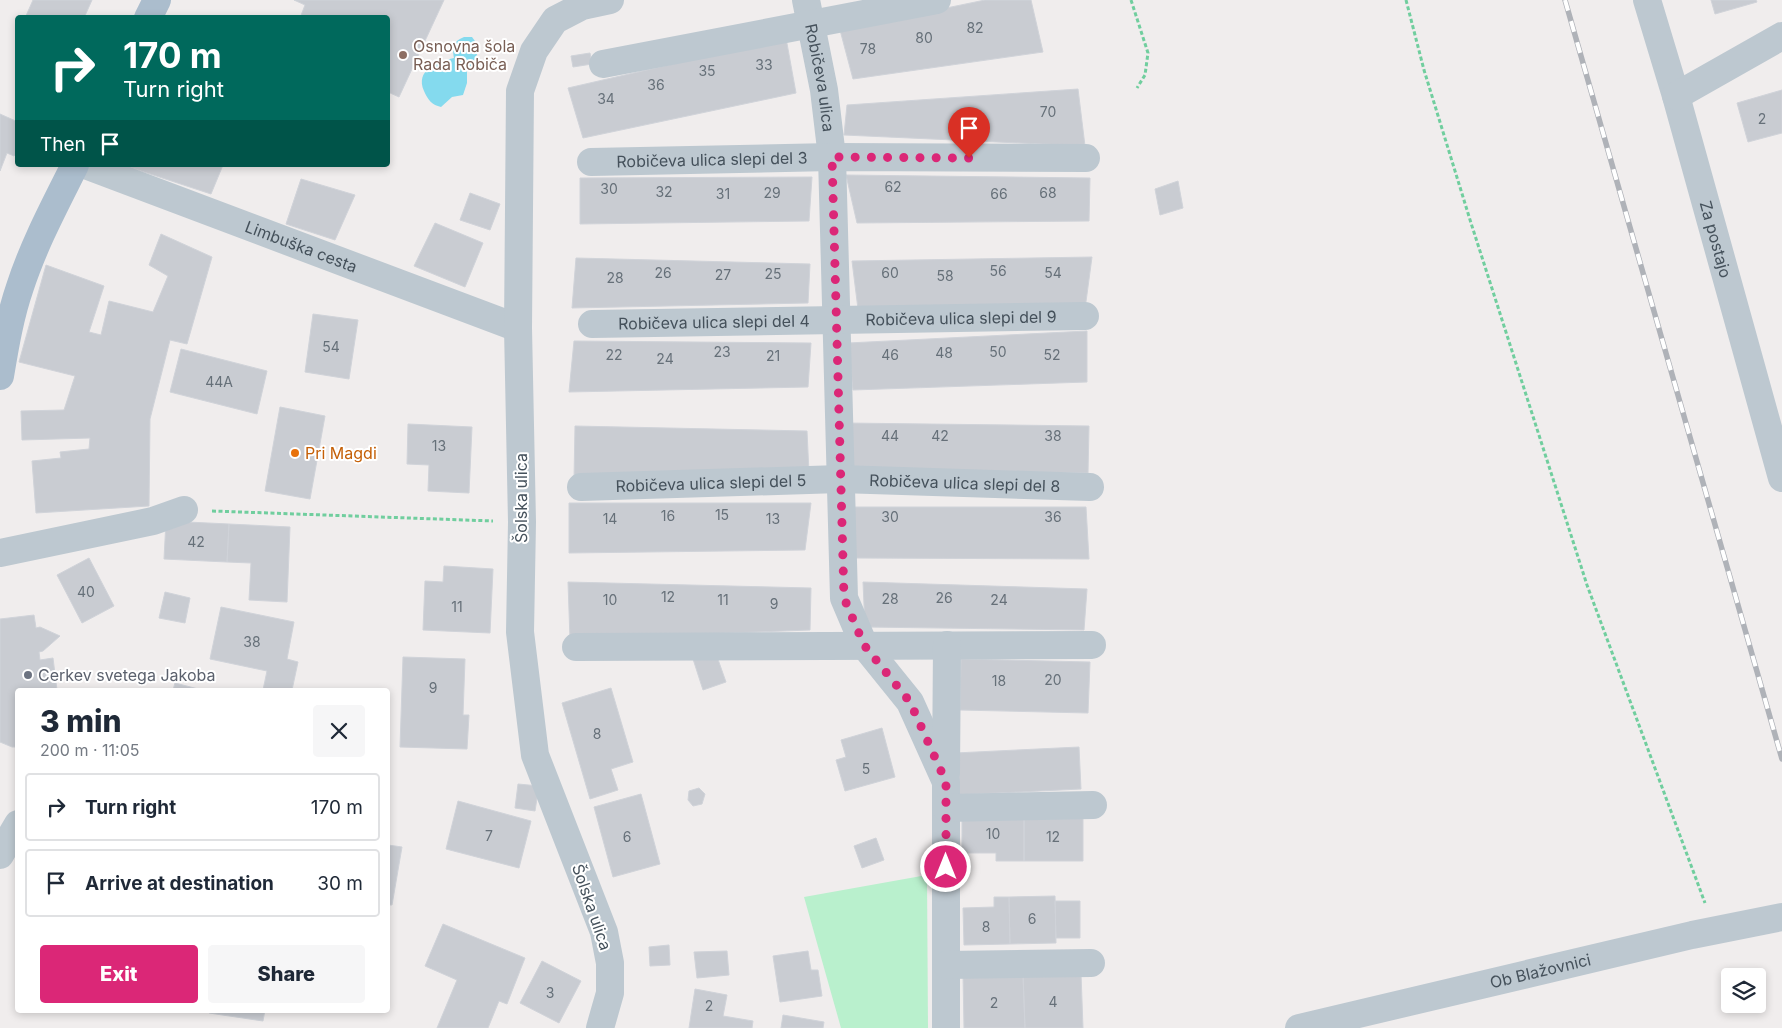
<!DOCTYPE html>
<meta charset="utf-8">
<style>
body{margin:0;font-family:Inter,sans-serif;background:#f6f6f7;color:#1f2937;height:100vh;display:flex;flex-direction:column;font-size:19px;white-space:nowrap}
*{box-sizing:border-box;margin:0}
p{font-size:16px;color:#747a83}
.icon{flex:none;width:28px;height:28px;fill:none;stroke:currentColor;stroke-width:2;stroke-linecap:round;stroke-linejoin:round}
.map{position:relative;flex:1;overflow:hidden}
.drawer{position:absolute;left:15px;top:688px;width:375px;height:325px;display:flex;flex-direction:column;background:#fff;border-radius:5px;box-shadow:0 2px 8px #0003}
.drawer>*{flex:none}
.hud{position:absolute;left:15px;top:15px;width:375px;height:152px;border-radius:5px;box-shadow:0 2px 8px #0003;background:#00695c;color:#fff;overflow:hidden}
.tools{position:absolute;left:1721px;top:968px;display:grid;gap:10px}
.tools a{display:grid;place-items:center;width:45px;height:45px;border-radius:5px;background:#fff;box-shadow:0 2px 8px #0003;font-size:25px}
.pin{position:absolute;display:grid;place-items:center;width:42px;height:42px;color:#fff;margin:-51px -21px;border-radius:50% 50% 50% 0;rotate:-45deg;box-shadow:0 0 5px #0007}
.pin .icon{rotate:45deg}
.me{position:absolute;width:55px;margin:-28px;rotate:0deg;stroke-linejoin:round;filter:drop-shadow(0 0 4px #0008)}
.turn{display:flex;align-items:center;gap:18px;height:105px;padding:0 25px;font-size:22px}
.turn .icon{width:65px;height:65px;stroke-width:2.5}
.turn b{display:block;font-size:35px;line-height:42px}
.then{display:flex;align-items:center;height:48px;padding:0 25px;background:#0003;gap:10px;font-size:19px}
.round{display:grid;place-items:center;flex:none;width:52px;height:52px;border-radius:5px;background:#f6f6f7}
.head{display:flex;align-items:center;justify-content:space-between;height:85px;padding:0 25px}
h1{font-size:30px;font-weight:800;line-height:38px}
.button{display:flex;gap:10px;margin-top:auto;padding:10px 25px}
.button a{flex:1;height:58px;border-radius:5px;background:#db2777;color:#fff;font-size:20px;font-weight:800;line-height:58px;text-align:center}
.button a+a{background:#f6f6f7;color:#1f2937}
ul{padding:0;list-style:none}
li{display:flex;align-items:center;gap:15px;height:68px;margin:0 10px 8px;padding:0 15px;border:2px solid #e0e1e3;border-radius:5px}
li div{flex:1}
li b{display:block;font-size:19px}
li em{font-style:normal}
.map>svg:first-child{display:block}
.green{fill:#b9f0cd}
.water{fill:#84daee}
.building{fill:#c9ccd2;stroke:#d0d3d9}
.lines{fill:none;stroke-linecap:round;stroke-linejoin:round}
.path{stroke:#70ce9e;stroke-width:3;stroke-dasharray:4 2.5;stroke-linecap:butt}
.minor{stroke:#bdc8d0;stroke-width:28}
.major{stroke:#abbdcd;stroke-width:28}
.rail-casing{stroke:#afb2b8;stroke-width:5.5}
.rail{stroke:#fff;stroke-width:4;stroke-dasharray:11;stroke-linecap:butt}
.route{stroke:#db2777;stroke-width:9;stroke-dasharray:0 16.2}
.education-dot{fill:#8d6e63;stroke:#fff;stroke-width:2}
.food-dot{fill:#e8710a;stroke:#fff;stroke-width:2}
.worship-dot{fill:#6b7280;stroke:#fff;stroke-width:2}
.labels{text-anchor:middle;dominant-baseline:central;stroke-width:4;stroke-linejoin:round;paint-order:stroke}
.number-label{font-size:14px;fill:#667079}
.education-label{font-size:16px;fill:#785e54;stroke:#fff;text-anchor:start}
.street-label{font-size:16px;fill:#45515b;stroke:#fff}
.food-label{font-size:16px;fill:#c56008;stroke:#fff;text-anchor:start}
.worship-label{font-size:16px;fill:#5b616d;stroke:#fff;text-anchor:start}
</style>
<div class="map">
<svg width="1782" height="1028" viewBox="0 0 1782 1028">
<rect width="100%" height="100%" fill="#f0eded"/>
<path class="green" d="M927,875L928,1028H841L804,897Z"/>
<path class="water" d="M464,37H472L480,48L472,65L467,69V83L463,95L452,97L441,107C432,105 428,100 424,91C415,70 437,62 454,58C452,48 453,41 464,37Z"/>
<path class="building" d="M33,0H92L84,18H25Z
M294,0H444L399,97L388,92V18H300L305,5Z
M985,0H1031L1043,52L853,79L840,30Z
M1711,0H1756L1757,2L1715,14Z
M786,38L796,93L583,138L568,88Z
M590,53L592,64L573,67L571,56Z
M1078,89L1085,146L844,135L847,105Z
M1782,90V133L1748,142L1737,103Z
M0,114L18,122V151L14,156L7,153L0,171Z
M123,165H223L211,194Z
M846,175L1090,178L1089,221L857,223Z
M812,177L809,221L580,224V178Z
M301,179L355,195L335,240L286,224Z
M1178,181L1183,208L1160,215L1155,189Z
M470,193L500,204L490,230L460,220Z
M435,223L483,243L465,287L414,266Z
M161,234L212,257L187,344L170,340L150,419L149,506L36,513L32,461L61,458L60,452L89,449L90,438L22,440L21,411L64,410L75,376L19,362L46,265L104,286L89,332L101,335L109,301L153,312L168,276L149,265Z
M1092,257L1085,309H858L852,261Z
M576,258L810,264L808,303L572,308Z
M313,314L358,320L349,379L305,372Z
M1087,331V382L853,390L848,343Z
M574,341L811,343L808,387L569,392Z
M181,349L267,371L257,414L170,392Z
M280,407L325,416L310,499L265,491Z
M846,423L1089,426L1088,473L851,470Z
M408,424L472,427L469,493L428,491L429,465L407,464Z
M575,426L807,431L809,473L574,479Z
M569,503H811L805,550L569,553Z
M849,507H1086L1089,559L853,558Z
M166,521L229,524L227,562L164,559Z
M229,524L290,527L287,602L249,600L251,563L227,562Z
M89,558L114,606L82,623L57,575Z
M444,566L493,569L490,633L423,630L425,581L443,582Z
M568,582L811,588L810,630L570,639Z
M863,582L1087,589L1084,630L865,627Z
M165,592L190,598L185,623L159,618Z
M221,607L294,622L287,659L298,662L292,690H263L267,671L210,659Z
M34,615L36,628L40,627L60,636L43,651L39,652L40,660L53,658L57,690H18V747H12L0,742V619Z
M715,651L726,682L703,690L693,659Z
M403,657L465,659L463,715H469L467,749L400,747Z
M961,659L1090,662L1088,713L960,710Z
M175,683L202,690H173Z
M611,688L633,762L611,769L618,790L590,799L562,703Z
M882,728L895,777L845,791L836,760L846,757L841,740Z
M1079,747L1081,789L957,795L955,753Z
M518,784L539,786L535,811L515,808Z
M699,788L705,794L702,804L693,806L688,800L689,791Z
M641,794L660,864L613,877L594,807Z
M458,801L531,821L519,868L446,849Z
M1024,812V861H996V853H962V813Z
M1024,812H1083V861H1024Z
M876,838L884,860L862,868L854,846Z
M388,845L402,847L392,905H388Z
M1055,896L1056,943L1010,944L1009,897Z
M994,897H1009L1010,944L964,945L963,908L994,907Z
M1055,901H1080V938H1056Z
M443,924L525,958L507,1004L499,1001L488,1028H437L457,980L425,966Z
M669,945L670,965L650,966L649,947Z
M727,951L729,975L697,978L694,952Z
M808,951L811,970H818L822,996L780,1002L773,956Z
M542,961L581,981L559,1023L520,1003Z
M1081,973L1083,1028H1025L1023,974Z
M1023,974L1025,1028H964L963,975Z
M695,989L727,995L723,1016L753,1021L752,1028H689Z
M209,1010H265L263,1021L209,1013Z
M783,1015L824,1022L823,1028H781Z"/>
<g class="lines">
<path class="path" d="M1131,0L1148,53L1145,75L1137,88
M1406,0L1424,70L1471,223L1587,585L1705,903
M212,511L493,521"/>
<g class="minor">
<path id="s1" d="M806,0L824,90L832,157L844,598L864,645L910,702L946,782V1028"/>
<path id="s2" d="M1647,0L1676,96L1782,478"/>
<path d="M603,64L937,0"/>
<path d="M1676,96L1782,36"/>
<path id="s3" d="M591,162L832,157L1086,158"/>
<path id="s4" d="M85,165L518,328"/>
<path id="s5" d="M592,324L1085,316"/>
<path id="s6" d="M581,487L840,479L1090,487"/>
<path d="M0,553L153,521L184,510"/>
<path d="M576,647L1092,645"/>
<path d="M946,773L947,645"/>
<path d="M946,808L1093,805"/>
<path d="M0,855L18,824"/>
<path d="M947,965L1091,963"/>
<path d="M600,1028L610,993V963L604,932L535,755L520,632L522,522L518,328L520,91L534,51L555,20L582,6L610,0"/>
<path id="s7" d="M1299,1028L1692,935L1782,917"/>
</g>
<path class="major" d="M148,18L157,0
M0,376C5,346 10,316 20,287C34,244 55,205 75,165"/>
<defs>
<path id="rail" d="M1565,0L1782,759"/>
</defs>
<use href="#rail" class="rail-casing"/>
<use href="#rail" class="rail"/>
</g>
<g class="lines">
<path class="route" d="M946,867V782L910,702L864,645L844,598L832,157L969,158"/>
</g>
<circle class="education-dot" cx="403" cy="55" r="5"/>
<circle class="food-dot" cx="295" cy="453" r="5"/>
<circle class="worship-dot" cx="28" cy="675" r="5"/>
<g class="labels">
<g class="number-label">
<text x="975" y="27">82</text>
<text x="924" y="37">80</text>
<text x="868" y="48">78</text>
<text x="764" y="64">33</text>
<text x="707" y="70">35</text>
<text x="656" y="84">36</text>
<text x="606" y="98">34</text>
<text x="1048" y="111">70</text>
<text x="1762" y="118">2</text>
<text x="893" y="186">62</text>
<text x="609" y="188">30</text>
<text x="664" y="191">32</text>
<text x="772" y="192">29</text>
<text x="1048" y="192">68</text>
<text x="723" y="193">31</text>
<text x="999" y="193">66</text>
<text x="998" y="270">56</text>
<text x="663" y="272">26</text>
<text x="890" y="272">60</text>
<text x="1053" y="272">54</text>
<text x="773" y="273">25</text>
<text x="723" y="274">27</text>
<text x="945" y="275">58</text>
<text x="615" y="277">28</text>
<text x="331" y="346">54</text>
<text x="722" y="351">23</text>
<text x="998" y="351">50</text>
<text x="944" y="352">48</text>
<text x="614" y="354">22</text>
<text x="890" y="354">46</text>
<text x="1052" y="354">52</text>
<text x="773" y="355">21</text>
<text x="665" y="358">24</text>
<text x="219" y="381">44A</text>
<text x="890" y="435">44</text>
<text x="940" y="435">42</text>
<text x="1053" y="435">38</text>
<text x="439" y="445">13</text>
<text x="722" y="514">15</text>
<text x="668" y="515">16</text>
<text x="890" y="516">30</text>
<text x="1053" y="516">36</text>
<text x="610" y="518">14</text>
<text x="773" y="518">13</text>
<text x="196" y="541">42</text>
<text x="86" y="591">40</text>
<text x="668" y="596">12</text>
<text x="944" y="597">26</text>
<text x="890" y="598">28</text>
<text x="610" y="599">10</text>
<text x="723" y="599">11</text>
<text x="999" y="599">24</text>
<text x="774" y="603">9</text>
<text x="457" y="606">11</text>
<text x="252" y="641">38</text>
<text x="1053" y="679">20</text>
<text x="999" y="680">18</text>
<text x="433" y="687">9</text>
<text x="597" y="733">8</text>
<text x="866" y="768">5</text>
<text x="993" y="833">10</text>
<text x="489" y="835">7</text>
<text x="627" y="836">6</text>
<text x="1053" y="836">12</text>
<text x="1032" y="918">6</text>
<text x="986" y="926">8</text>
<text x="550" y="992">3</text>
<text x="1053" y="1001">4</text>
<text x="994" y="1002">2</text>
<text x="709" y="1005">2</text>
</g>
<g class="education-label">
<text x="413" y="46">Osnovna šola<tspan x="413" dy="18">Rada Robiča</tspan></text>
</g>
<g class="street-label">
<text stroke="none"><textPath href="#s1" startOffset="79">Robičeva ulica</textPath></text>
<text stroke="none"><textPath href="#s3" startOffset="121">Robičeva ulica slepi del 3</textPath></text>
<text stroke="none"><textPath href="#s2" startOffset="249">Za postajo</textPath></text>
<text stroke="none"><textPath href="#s4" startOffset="231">Limbuška cesta</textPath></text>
<text stroke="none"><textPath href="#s5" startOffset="369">Robičeva ulica slepi del 9</textPath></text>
<text stroke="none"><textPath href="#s5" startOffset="122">Robičeva ulica slepi del 4</textPath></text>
<text stroke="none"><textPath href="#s6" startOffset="130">Robičeva ulica slepi del 5</textPath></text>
<text stroke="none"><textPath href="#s6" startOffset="384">Robičeva ulica slepi del 8</textPath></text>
<text transform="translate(521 498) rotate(-90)">Šolska ulica</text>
<text transform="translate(592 907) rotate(71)">Šolska ulica</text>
<text stroke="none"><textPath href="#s7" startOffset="248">Ob Blažovnici</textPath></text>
</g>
<g class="food-label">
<text x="305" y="453">Pri Magdi</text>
</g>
<g class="worship-label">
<text x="38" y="675">Cerkev svetega Jakoba</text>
</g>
</g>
</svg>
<div class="tools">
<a><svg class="icon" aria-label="layers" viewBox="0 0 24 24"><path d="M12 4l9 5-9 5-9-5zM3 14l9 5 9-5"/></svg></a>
</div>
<div class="pin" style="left:969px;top:158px;background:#d93025"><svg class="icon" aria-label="arrive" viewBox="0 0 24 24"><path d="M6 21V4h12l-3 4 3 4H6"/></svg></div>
<svg class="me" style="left:946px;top:867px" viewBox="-20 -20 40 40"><circle r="17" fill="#db2777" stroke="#fff" stroke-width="3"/><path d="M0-11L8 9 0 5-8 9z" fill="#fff"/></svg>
<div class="hud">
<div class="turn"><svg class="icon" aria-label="right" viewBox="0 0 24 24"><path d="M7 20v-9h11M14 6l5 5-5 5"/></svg><div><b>170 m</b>Turn right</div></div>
<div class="then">Then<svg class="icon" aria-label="arrive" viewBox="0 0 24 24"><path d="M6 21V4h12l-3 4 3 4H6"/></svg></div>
</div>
<section class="drawer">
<div class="head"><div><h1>3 min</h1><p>200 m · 11:05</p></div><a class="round"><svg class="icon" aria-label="close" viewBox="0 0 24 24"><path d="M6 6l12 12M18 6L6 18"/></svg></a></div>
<ul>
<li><svg class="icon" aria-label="right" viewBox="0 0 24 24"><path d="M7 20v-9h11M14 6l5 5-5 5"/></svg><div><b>Turn right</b></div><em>170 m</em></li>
<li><svg class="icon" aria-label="arrive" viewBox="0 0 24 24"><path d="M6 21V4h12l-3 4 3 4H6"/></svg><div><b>Arrive at destination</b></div><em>30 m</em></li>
</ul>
<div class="button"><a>Exit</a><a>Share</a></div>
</section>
</div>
